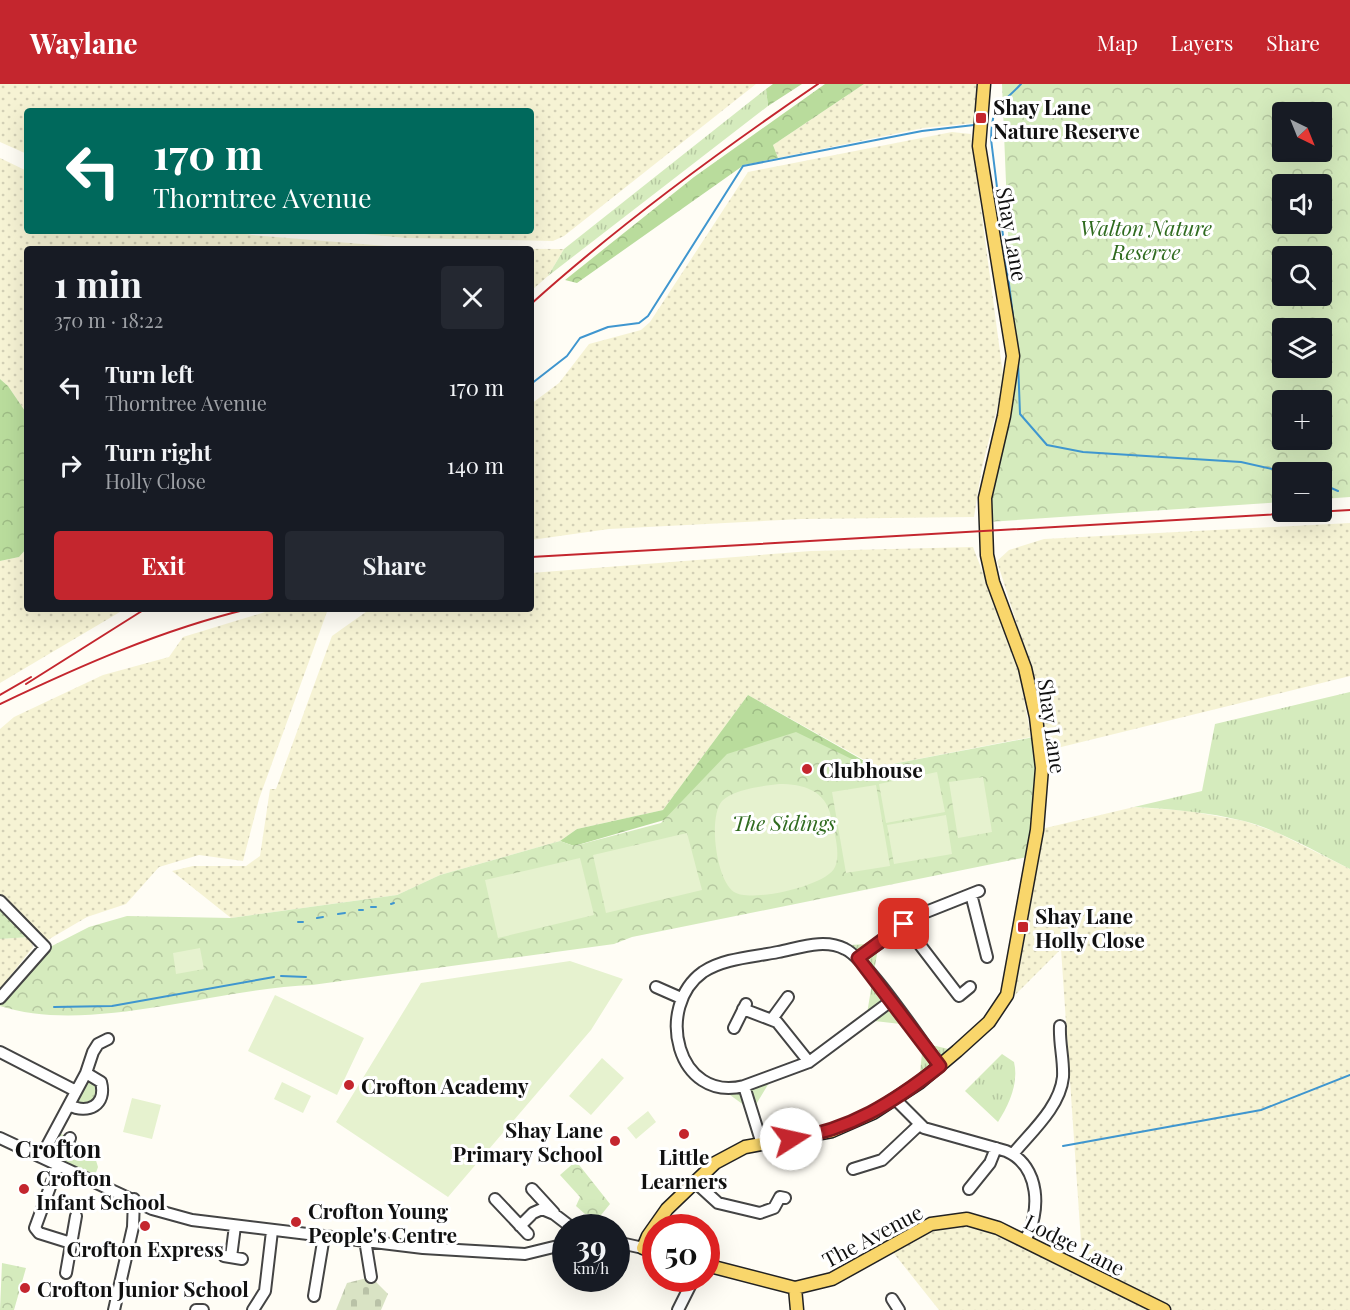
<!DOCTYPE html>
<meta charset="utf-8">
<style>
body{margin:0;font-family:"Playfair Display",serif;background:#242831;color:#f1f3f6;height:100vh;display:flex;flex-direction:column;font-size:22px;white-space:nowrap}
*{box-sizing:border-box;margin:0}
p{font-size:20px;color:#9ea1a6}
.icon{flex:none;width:33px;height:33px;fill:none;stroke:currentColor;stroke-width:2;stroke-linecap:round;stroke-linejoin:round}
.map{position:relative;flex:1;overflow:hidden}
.panel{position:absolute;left:24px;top:162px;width:510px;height:366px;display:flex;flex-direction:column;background:#171b24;border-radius:6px;box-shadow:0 6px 24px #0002}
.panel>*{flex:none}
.hud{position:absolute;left:24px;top:24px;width:510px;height:126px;border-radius:6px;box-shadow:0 6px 24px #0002;background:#00695c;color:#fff;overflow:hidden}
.needle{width:39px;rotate:137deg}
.fabs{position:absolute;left:1272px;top:18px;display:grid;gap:12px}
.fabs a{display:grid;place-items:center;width:60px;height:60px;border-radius:6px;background:#171b24;box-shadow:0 6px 24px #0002;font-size:30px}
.speed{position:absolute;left:552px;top:1130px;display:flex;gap:12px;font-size:30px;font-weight:700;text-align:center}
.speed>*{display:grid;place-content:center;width:78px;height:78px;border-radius:50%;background:#171b24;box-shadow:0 6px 24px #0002;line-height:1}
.speed small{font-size:15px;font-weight:400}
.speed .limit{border:9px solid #d22;background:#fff;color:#111}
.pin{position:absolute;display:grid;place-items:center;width:51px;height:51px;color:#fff;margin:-26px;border-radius:12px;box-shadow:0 3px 9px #0006}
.me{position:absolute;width:66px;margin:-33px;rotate:80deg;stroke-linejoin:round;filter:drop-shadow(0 0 4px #0008)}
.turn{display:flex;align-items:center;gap:21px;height:126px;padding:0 30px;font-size:27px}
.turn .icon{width:78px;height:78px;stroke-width:2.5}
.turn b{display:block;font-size:42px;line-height:51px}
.round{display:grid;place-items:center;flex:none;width:63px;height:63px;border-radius:6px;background:#242831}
.summary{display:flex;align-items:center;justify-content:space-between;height:102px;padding:0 30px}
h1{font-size:36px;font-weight:700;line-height:45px}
.cta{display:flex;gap:12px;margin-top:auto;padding:12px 30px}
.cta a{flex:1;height:69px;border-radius:6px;background:#c4262e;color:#fff;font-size:24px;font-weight:700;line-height:69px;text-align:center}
.cta a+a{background:#242831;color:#f1f3f6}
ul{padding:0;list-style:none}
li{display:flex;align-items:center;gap:18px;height:78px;padding:0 30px}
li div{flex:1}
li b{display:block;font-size:22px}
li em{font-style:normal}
header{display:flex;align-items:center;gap:36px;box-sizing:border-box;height:84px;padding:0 30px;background:#c4262e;color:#fff}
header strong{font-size:28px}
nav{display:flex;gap:33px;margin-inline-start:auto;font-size:21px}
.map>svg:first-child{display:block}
.farmland{fill:url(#farmland-dots)}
.grass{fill:url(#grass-tufts)}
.forest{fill:url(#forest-crowns)}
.cemetery{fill:url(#cemetery-stones)}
.park{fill:url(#park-crowns);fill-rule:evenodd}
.garden{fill:url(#garden-dots)}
.pitch{fill:#e6f2cf}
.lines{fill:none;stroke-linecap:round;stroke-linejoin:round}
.stream{stroke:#3f96cf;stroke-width:2}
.minor-casing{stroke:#444;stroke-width:14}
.major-casing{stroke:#222;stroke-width:15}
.minor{stroke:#fff;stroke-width:10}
.major{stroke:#f9d66b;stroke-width:12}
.rail{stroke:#c4262e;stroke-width:2}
.route-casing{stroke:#7f191e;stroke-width:15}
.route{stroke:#c4262e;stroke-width:10}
.poi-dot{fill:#c4262e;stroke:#fff;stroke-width:2}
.labels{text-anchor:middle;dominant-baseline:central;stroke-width:6;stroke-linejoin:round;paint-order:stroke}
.poi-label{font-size:21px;font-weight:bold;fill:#111;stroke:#fff;text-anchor:start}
.park-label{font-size:21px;font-style:italic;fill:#2f6b1f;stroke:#fff}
.street-label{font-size:21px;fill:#111;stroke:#fff}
.quarter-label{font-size:24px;font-weight:bold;fill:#111;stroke:#fff}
</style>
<header>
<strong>Waylane</strong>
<nav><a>Map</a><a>Layers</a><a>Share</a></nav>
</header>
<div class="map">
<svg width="1350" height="1226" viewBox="0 0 1350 1226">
<defs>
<pattern id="farmland-dots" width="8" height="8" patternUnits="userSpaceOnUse" patternTransform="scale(1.5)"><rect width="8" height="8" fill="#f6f3d4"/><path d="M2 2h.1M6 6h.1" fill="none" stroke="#d2cfb5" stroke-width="1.8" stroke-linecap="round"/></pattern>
<pattern id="grass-tufts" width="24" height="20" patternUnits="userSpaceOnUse" patternTransform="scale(1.5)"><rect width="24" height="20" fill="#d5ebbd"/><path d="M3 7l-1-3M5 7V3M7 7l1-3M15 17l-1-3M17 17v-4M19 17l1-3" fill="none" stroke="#b6c8a1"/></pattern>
<pattern id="forest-crowns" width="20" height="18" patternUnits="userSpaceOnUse" patternTransform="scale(1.5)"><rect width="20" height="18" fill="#b9dc9c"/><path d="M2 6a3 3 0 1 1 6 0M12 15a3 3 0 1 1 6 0" fill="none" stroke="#9ebc85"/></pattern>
<pattern id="cemetery-stones" width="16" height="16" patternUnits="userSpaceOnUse" patternTransform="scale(1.5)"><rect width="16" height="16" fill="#d9e3c4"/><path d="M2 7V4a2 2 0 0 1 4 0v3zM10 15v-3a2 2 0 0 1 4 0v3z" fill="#b9c2a7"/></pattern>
<pattern id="park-crowns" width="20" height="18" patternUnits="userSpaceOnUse" patternTransform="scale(1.5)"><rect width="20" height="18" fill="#d5ebbd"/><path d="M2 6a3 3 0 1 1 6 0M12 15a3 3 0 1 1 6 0" fill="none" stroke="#b6c8a1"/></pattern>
<pattern id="garden-dots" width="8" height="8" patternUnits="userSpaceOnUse" patternTransform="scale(1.5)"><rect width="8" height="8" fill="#d5ebbd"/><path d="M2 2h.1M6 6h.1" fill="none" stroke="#b6c8a1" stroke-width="1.8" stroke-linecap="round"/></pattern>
</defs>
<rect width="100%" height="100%" fill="#fffdf5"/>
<path class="farmland" d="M0,0H756L564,152L553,157L406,154L333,147H531V27H27V70L0,58Z
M864,0H978L974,39L923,44L778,74L773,61Z
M952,48L971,50L1004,298L982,383L974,433L801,435L609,445L531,456V320L559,299L589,260L641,246L650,238L748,88Z
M0,74L27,87V147H233L252,151L411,164L564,165L548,192L531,207V165H27V330L8,302L0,295Z
M1350,439V592L1049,666L1039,610L997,477L1009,466L1044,455Z
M973,463L1017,577L1031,653L877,683L748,611L663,726L577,745L560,757L440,791L397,811L231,834L172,787L193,782H246L260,772L270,705H276L332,552L370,525H531V489L811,467Z
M27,464V525H125L0,599V477L19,473Z
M275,525H328L259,715L243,777L199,771L159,783L126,820L87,833L46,857L0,810V645L14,633L103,591L169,573L183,553Z
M1134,723L1189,727L1244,737L1276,748L1350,785V1226H939L888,1162L911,1149L967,1135L1083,1187L1061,865L1000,926L1037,746Z
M30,853L33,863L0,905V855Z"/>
<path class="grass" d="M766,5L768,22L548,192L564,165Z
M1350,608V785C1316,768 1281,747 1244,737C1208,728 1171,725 1134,723L1202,707L1215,640Z
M879,859L873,893L909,941L866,936L873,893L837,862Z
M923,959L957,967L919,999Z
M1002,970L1014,978C1019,999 1009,1021 998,1038L965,1007Z
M86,989L95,992L99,1018L69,1021Z
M772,994L752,1027L719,1003Z
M55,1046L94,1070L98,1083L93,1097L41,1073Z"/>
<path class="forest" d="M773,0H802L768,22L766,5Z
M825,0H864L773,61L778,74L744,81L577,199L565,196L694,93Z
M0,295L8,302L27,330V464L19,473L0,477Z
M748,611L866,678L574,762L560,757L577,745L663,726Z"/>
<path class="cemetery" d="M371,1193L388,1210L381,1226H336L347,1199Z"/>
<path class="park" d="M1002,0H1350V413L1322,415V388H1282V418L988,438V411L1014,296ZM1282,28H1322V68H1282ZM1282,100H1322V140H1282ZM1282,172H1322V212H1282ZM1282,244H1322V284H1282ZM1282,316H1322V356H1282Z
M796,648L862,680L866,678L877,683L1039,652L1032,772L632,853L614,860L312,901C218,904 89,951 0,922V914L50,863L89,843L127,832L231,834L397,811L440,791L560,757L574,762L661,739L727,670Z
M576,1077L610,1120L597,1136L593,1130H585L576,1122L580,1113L560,1091Z
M2,1179L26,1184L14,1226H0Z"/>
<path class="garden" d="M0,824L30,853L0,855Z"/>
<path class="pitch" d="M937,688L945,728L886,739L879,700Z
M983,693L992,748L958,754L949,698Z
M779,700C803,700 826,706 831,733C834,748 841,769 835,783C827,802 751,819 734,808C716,796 708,733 722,717C734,705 763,702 779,700Z
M876,701L890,782L846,789L832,708Z
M946,731L952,770L894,780L887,741Z
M687,749L702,806L606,829L593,771Z
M580,774L594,831L498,854L485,796Z
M200,864L204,885L176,890L173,869Z
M570,877L623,895L591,946L448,1113L336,1038L421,899Z
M275,911L364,954L337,1011L248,967Z
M602,974L624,994L591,1031L569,1012Z
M282,998L311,1012L303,1029L274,1015Z
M132,1014L161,1021L152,1055L123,1048Z
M648,1027L656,1038L636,1055L627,1044Z"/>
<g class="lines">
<path class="stream" d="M1013,232L991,55C992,18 999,24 1021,0
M1018,277L1020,330L1047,361L1083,368L1241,378L1285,388
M531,300L567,272L580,254L608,243L639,239L648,232L743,82L922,47L974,41
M1322,400L1338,407
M391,820L394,819
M371,823H376
M359,826H363
M338,830L345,829
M317,834L323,833
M298,838H303
M281,892L306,893
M54,923L112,922L274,893
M1063,1062L1261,1026L1350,991"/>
<defs>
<path id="minor" d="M971,810L987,873
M0,817L45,863L0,914
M904,840L959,912L970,903
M858,874L921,830L979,807
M656,903L681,914
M743,925L777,938L809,978
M772,935L788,913
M734,944L746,920
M0,968L76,1007
M744,1002L809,978L891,917
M895,1015L924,1044L1006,1067C1041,1082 1041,1129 1025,1156
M69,1021C88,1031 107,1021 101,998L86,989
M0,1054L152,1125L192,1136L423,1164L525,1170L566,1160
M68,1057L70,1054
M762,1060L744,1002C677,1019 654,923 703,888C724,874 754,873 778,868C799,864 824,854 845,865C867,875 922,958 940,982
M1013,1070C1031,1048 1060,1023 1063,993C1064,976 1059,959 1060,942
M41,1073L86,989L93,968L98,960L108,955
M58,1081L35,1144L39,1149L71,1159
M853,1085L882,1076L919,1041
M695,1098L718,1119L760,1129L774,1124L780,1113L785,1114
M532,1105L554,1129
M969,1105L990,1079L996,1064
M495,1115L528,1150
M520,1142L533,1129L542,1125L554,1130L571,1143
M365,1156L371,1193
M616,1158L643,1164
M224,1172L242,1175
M231,1173L235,1142
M66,1189L76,1132
M314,1212L324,1152
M892,1215L899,1226
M114,1226L133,1143L134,1115
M196,1226H203
M253,1226L265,1207L272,1147
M678,1226L694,1194"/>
<path id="major" d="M656,1168L643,1164L648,1152L667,1125L715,1079L745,1063L832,1047L873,1029L919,999L957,967L989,938L1007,911L1037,746L1042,684L1036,633L1025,584L993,498L987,471L985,414L1004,332L1013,272L979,62L984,0
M706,1181L795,1204
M795,1204L832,1195L931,1140L967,1135L998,1144L1164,1226
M795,1204L797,1226"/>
</defs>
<use href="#minor" class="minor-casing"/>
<use href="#major" class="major-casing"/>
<use href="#minor" class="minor"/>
<use href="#major" class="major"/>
<path class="rail" d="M531,220C621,139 718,68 818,0
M531,473L1350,426
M26,600L145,525
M0,611L31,593
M0,620C80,582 161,546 248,525"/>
</g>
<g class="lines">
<defs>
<path id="route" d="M791,1055C850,1046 894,1018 940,982L858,874L904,840"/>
</defs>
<use href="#route" class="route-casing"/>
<use href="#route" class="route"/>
</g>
<g class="poi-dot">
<rect x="975" y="28" width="12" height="12" rx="3"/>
<circle cx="807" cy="685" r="6"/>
<rect x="1017" y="837" width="12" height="12" rx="3"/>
<circle cx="349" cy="1001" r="6"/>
<circle cx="684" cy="1050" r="6"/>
<circle cx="615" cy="1057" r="6"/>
<circle cx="24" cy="1105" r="6"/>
<circle cx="296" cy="1138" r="6"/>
<circle cx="145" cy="1142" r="6"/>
<circle cx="25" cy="1204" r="6"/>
</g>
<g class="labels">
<g class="poi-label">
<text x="993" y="22">Shay Lane<tspan x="993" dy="24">Nature Reserve</tspan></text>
<text x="819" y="685">Clubhouse</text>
<text x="1035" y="831">Shay Lane<tspan x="1035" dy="24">Holly Close</tspan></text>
<text x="361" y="1001">Crofton Academy</text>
<text x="603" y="1045" text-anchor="end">Shay Lane<tspan x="603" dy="24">Primary School</tspan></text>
<text x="684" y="1072" text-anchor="middle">Little<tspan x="684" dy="24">Learners</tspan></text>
<text x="36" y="1093">Crofton<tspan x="36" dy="24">Infant School</tspan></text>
<text x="308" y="1126">Crofton Young<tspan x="308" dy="24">People's Centre</tspan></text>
<text x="145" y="1164" text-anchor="middle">Crofton Express</text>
<text x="37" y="1204">Crofton Junior School</text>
</g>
<g class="park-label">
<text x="1146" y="143">Walton Nature<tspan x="1146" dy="24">Reserve</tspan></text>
<text x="784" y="738">The Sidings</text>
</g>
<g class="street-label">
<text transform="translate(1013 150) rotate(80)">Shay Lane</text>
<text transform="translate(1053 642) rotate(82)">Shay Lane</text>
<text transform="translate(872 1151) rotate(-28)">The Avenue</text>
<text transform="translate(1075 1160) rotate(27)">Lodge Lane</text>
</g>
<g class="quarter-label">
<text x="58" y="1064">Crofton</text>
</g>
</g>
</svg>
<div class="fabs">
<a><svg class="needle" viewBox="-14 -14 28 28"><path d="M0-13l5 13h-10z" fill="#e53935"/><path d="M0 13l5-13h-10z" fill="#9ea1a6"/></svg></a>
<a><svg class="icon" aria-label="sound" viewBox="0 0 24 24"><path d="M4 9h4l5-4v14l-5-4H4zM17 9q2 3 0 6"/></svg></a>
<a><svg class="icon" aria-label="search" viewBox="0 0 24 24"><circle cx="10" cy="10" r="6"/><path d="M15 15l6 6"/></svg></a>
<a><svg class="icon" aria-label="layers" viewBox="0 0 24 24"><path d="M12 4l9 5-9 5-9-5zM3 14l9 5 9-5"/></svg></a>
<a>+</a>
<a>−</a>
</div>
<div class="speed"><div>39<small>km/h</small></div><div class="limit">50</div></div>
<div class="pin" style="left:904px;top:840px;background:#d93025"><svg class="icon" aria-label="arrive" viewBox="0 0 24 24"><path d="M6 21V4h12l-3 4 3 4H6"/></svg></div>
<svg class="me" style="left:791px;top:1055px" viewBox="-20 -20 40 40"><circle r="19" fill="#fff"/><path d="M0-13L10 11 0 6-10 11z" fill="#c4262e"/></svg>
<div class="hud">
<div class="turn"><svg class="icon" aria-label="left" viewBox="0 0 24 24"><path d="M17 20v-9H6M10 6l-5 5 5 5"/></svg><div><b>170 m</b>Thorntree Avenue</div></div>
</div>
<section class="panel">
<div class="summary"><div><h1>1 min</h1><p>370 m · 18:22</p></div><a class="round"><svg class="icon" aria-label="close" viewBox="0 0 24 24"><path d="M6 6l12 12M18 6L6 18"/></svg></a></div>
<ul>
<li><svg class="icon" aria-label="left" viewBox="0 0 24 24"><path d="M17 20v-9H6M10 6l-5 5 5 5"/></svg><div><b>Turn left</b><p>Thorntree Avenue</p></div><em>170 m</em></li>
<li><svg class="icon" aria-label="right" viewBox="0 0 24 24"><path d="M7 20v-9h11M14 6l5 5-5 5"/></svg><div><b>Turn right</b><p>Holly Close</p></div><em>140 m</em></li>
</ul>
<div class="cta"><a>Exit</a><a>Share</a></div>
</section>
</div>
